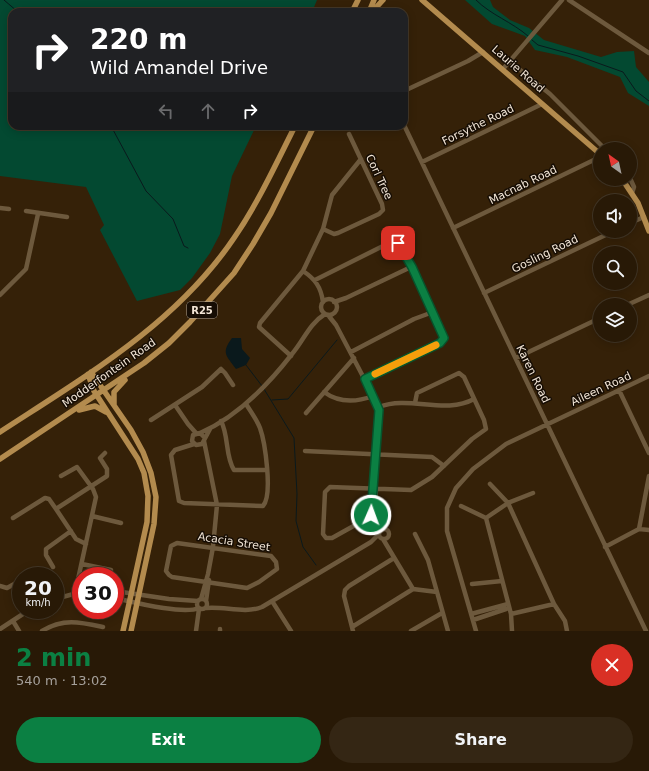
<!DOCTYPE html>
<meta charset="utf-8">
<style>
body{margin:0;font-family:"DejaVu Sans",sans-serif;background:#342614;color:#f1f3f6;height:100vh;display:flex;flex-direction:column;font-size:15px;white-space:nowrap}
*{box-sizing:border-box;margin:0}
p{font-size:13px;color:#a5a09b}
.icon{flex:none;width:22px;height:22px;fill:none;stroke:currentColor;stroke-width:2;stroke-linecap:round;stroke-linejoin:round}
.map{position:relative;height:631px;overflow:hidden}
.sheet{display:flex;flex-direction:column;background:#281906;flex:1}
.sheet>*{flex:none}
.top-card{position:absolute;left:8px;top:8px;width:400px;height:122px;border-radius:12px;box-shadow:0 2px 10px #0003,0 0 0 1px #443828;background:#202124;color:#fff;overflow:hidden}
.needle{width:26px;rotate:327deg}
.controls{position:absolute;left:593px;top:142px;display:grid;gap:8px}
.controls a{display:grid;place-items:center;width:44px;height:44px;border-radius:50%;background:#281906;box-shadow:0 2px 10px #0003,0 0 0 1px #443828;font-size:20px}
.speed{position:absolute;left:12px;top:567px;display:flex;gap:8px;font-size:20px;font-weight:700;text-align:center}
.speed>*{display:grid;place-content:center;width:52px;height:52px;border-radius:50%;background:#281906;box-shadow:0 2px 10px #0003,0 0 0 1px #443828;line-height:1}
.speed small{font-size:10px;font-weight:400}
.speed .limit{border:6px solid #d22;background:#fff;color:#111}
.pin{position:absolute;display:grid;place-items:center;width:34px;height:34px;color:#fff;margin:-17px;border-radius:8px;box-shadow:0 2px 6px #0006}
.me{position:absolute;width:44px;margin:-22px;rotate:2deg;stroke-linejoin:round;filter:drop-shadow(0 0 3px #0008)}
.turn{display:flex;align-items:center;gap:14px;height:84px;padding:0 16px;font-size:18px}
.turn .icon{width:52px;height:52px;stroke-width:2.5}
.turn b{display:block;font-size:28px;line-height:34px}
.lanes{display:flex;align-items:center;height:38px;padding:0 16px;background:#0003;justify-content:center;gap:20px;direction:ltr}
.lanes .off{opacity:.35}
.round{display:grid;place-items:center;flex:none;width:42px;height:42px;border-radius:21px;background:#342614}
.overview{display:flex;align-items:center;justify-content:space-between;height:68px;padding:0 16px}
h1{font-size:24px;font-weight:700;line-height:30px;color:#0b8043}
.button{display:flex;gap:8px;margin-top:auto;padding:8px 16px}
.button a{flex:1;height:46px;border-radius:24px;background:#0b8043;color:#fff;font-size:16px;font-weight:700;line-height:46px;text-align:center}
.button a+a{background:#342614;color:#f1f3f6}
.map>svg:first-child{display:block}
.green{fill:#034931}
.water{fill:#0a191c}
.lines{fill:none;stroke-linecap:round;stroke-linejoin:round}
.stream{stroke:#0a191c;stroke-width:1}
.minor{stroke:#6d593d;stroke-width:4.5}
.major{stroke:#b38b4e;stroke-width:5.5}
.route-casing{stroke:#07532c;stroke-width:10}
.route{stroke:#0b8043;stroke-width:7}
.slow{stroke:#f59e0b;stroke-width:7}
.labels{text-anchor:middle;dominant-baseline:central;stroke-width:3;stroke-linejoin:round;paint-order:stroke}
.shield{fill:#160d04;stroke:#b0a497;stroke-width:1}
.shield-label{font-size:10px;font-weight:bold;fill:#f2e5d6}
.street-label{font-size:11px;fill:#f2e5d6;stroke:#160d04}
</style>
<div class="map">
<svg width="649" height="631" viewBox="0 0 649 631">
<rect width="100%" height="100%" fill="#352108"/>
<path class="green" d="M0,0H317L312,12H12V126H256L232,176L220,234L210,253L192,278L180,290L137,301L100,230L104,225L86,187L0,176Z
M465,0H490L493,7L510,20L529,28L544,40L601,57L617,52L634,51L636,67L649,82V106L628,93L620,77L567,57L535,50L525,36L492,24Z"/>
<path class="water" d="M232,338H241L242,349L250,358L246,365L236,369C226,355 221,353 232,338Z"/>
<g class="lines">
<path class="stream" d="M4,0L18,12
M476,0C491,15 512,22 528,36
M532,40L538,45L578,56L623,72L636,91L649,101
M111,126L146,191L173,219L184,246L188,248
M246,365L262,386
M264,389L294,438L297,494L296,521L303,547L316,565
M272,400L288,399L337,340"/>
<path class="minor" d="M569,0L649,53
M509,61L550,94L605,149
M503,69L562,0
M404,91L468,61L483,52
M404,125L646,631
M422,162L542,104
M630,178L634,187L632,193
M0,208L9,209
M26,211L67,217
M630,223L644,217
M453,228L600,157
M323,229L334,234L338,233L379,214L383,210L382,204L349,134
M303,271C315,279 321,287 323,302
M315,280L393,241H396C406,248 436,319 443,334V341L365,379
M484,293L614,231
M0,295L26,269L38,214
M321 307a8 8 0 1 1 16 0a8 8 0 1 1-16 0Z
M334,302L346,298L411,267
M627,305L649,295
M328,315L336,325L379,407L374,482L371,510L372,519L379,533
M351,352L414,319L433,312
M291,356L259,327L260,323L303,271L323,229L332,195L361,159
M516,358L600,318
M619,390L649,453
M324,392C339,403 357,402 373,396
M175,405L188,424L196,433
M379,407C409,395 445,415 474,399
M306,413L354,358
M151,420L202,387L221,369L225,373L233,385
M221,421C229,436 225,456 234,470H267
M200,433C237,417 268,385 292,354C304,340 309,324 325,314
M204,437L200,433L193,435L192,441L196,445L202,444L210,429
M194,444L175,450L171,455L179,501L184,503L263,506C273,495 265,442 260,428C257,420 251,412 246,404
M305,451L432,457L444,466
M61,476L77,467L93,489L96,497L75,593
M490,484L508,503L554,604L565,621L567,631
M376,488L375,513L385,529
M461,506L486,518L511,614L512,631
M375,514L332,538H326L323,534L325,492L330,487L411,490L432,477L472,439L486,429L484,420L464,377L459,373L417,393L415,403
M92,516L121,523
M13,518L45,498L49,499L56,509
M486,518L508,503L533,493
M639,529L649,476
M379 534a5 5 0 1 1 10 0a5 5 0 1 1-10 0Z
M415,534L428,560L448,631
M383,539L413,589L437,592
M177,543L271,556L276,562L277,569L259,582L247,588L172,577L169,575L166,571L171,546Z
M86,544L76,539L56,509L107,476V469L100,458L105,453
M605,547L639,529L649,530
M82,564L111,570
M53,567L46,555V549L71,531
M472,584L502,581
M0,586L7,588L16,583
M115,591L169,599L198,601
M115,598C133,602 183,615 199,608
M55,599L81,592
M201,599L208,574L213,547L217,505L204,441
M197 604a5 5 0 1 1 10 0a5 5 0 1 1-10 0Z
M206,601L209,580
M272,601L291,631
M206,608C225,606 244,614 262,607L371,542L379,534
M471,614L508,604
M511,614L554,604
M473,620L506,609
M13,621L19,631
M352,627L413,589
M0,629L29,610
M42,631C63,618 80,622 103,627
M196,631L199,609
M220,631V629
M353,631L344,596L345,590L349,586L394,558
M411,631L442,613
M476,631L447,531V508L456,488L473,469L506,444L649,376"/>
<path class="major" d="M422,0L600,154
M352,12L358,0
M369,12L374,0
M372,12L383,0
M622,179L638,203L649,231
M91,372L131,430L143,452L151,473L156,497L154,524L131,631
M88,374L94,391L138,459L144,473L148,496L147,522L123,631
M114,405V392L125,380
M79,410L95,406L106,412
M0,432C86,376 176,324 234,238C258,203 276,164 295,126
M0,459L144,363L169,343L190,322L234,273L253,244L271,213L314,126"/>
</g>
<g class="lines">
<defs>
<path id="route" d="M371,515L379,410L365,379L440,343L444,338L412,267L398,243"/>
</defs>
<use href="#route" class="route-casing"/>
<use href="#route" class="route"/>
<path class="slow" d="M375,374L436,345"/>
</g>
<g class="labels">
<rect class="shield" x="187" y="302" width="30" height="16" rx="3"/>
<g class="shield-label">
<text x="202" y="310">R25</text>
</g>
<g class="street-label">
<text transform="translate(518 69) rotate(41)">Laurie Road</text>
<text transform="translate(478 125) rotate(-26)">Forsythe Road</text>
<text transform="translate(379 177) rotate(65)">Corl Tree</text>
<text transform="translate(523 185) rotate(-26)">Macnab Road</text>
<text transform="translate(545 254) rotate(-26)">Gosling Road</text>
<text transform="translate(109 373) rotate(-35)">Modderfontein Road</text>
<text transform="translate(533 374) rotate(64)">Karen Road</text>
<text transform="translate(601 389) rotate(-25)">Aileen Road</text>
<text transform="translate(234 542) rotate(9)">Acacia Street</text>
</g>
</g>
</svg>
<div class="controls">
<a><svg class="needle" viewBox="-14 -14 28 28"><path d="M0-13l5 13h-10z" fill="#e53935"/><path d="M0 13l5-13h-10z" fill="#a5a09b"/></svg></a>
<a><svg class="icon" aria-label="sound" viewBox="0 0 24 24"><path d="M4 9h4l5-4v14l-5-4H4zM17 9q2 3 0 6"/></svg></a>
<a><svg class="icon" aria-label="search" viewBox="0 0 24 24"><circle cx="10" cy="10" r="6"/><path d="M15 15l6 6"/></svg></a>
<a><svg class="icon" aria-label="layers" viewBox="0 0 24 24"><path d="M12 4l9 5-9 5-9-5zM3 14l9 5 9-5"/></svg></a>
</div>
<div class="speed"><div>20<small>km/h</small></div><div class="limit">30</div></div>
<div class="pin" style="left:398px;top:243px;background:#d93025"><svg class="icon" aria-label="arrive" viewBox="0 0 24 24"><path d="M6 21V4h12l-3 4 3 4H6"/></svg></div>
<svg class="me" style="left:371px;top:515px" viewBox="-20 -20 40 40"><circle r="17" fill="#0b8043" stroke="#fff" stroke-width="3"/><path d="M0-11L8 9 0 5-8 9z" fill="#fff"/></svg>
<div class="top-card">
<div class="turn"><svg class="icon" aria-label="right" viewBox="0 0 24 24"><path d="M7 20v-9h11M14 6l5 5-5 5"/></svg><div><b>220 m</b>Wild Amandel Drive</div></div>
<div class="lanes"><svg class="icon off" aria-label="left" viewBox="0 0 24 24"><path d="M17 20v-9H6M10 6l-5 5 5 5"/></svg><svg class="icon off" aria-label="ahead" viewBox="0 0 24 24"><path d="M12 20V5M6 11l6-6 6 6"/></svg><svg class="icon" aria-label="right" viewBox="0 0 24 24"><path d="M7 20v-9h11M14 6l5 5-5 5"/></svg></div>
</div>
</div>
<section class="sheet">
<div class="overview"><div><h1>2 min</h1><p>540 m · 13:02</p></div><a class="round" style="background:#d93025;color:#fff"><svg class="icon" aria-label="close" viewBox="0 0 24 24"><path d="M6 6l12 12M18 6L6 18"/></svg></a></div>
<div class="button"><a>Exit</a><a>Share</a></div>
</section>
